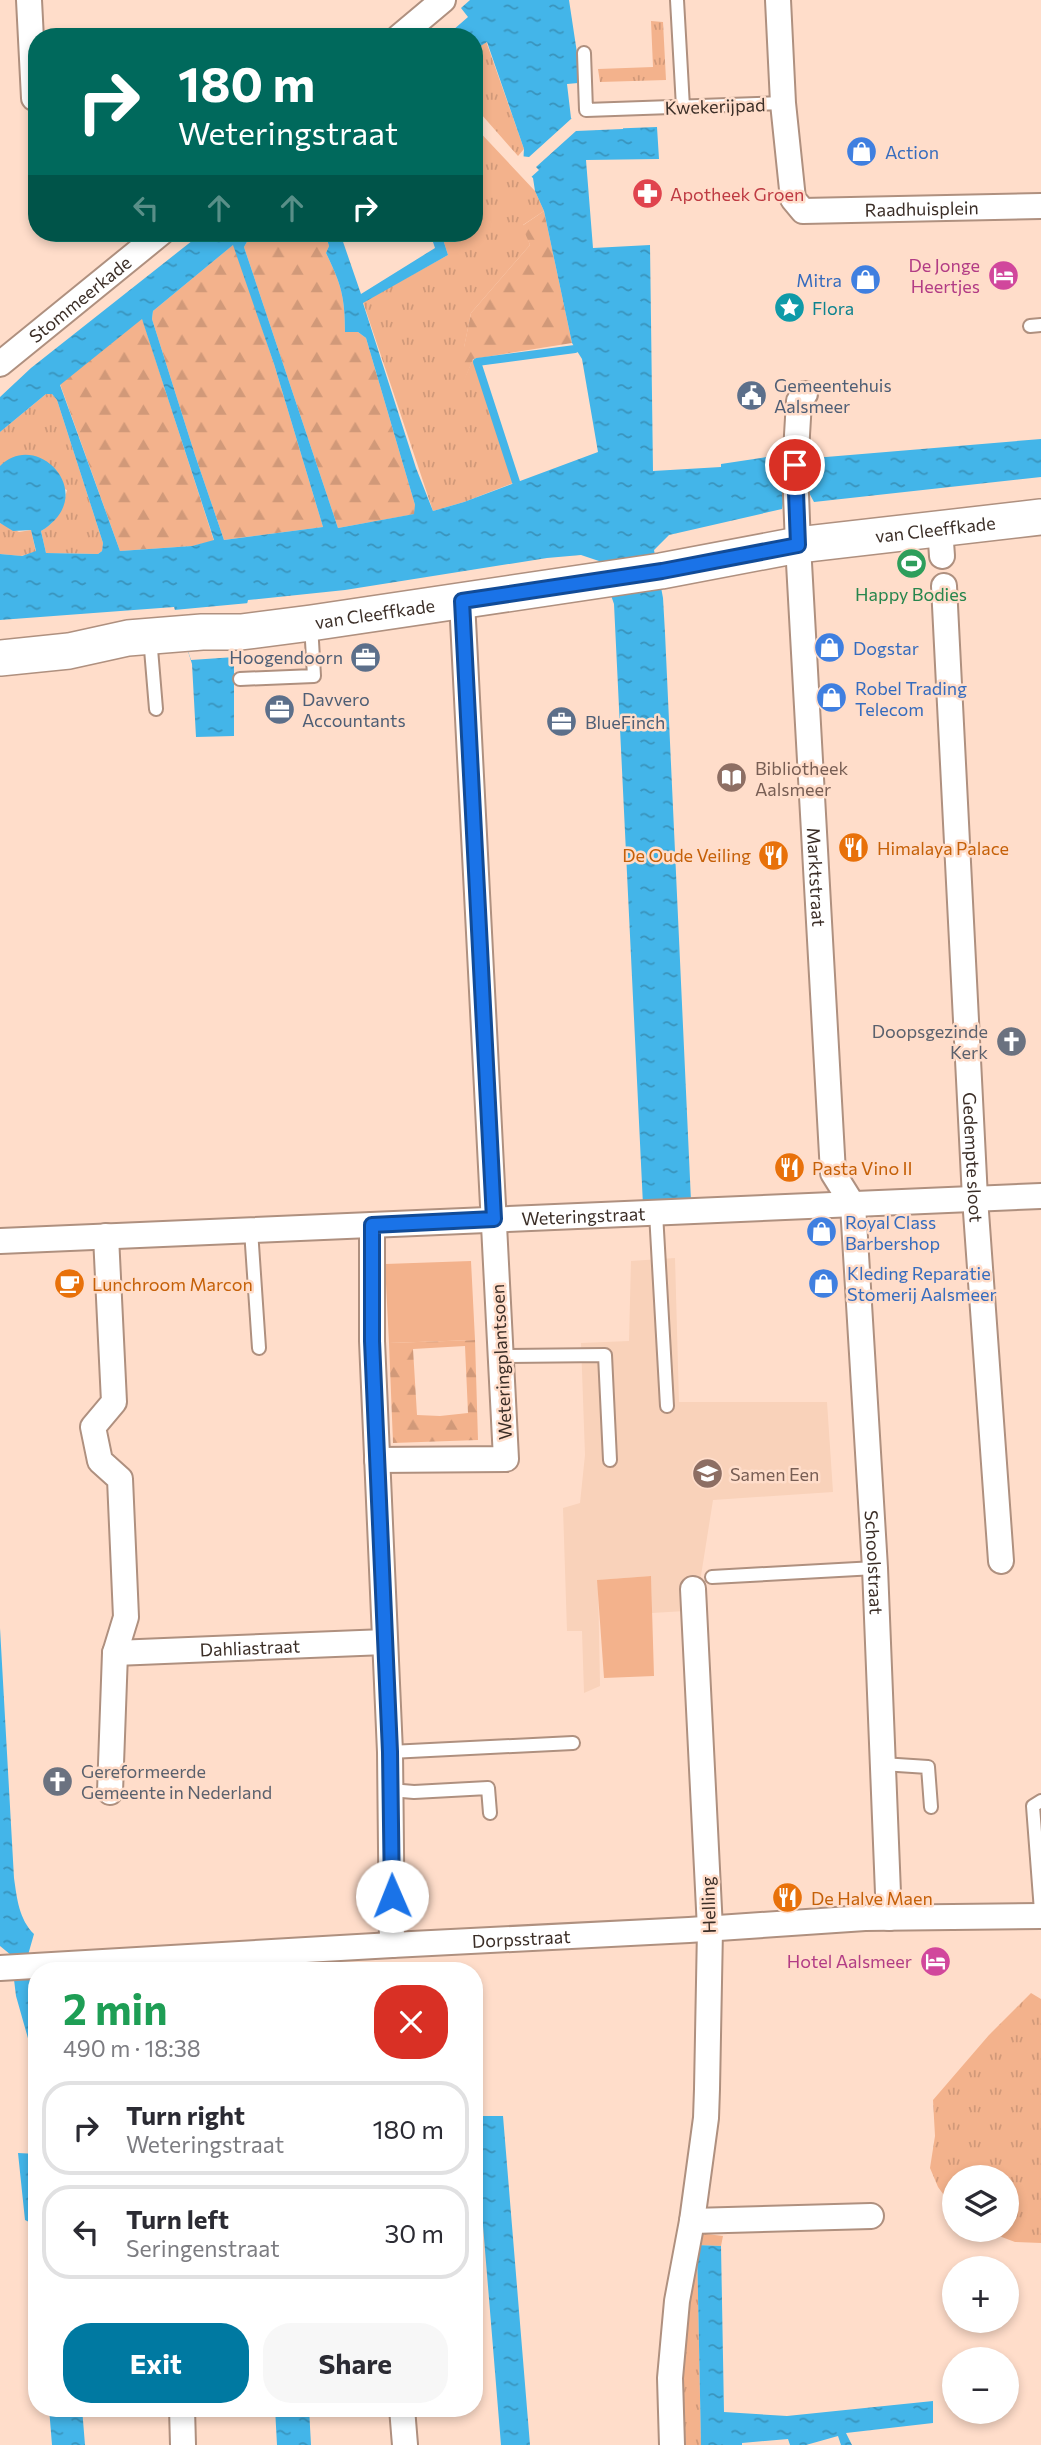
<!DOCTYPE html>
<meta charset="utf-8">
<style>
body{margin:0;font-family:Commissioner,sans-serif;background:#f7f7f7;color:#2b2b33;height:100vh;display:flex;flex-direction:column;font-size:26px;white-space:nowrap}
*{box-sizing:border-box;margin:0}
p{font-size:23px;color:#7c7c81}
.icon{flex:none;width:38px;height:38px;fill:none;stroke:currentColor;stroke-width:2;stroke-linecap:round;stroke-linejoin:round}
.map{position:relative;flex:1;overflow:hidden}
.sheet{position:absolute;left:28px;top:1962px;width:455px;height:455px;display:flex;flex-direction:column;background:#fff;border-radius:28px;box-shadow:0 4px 10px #0003}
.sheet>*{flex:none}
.guide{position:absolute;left:28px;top:28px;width:455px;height:214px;border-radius:28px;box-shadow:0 4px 10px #0003;background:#00695c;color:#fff;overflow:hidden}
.controls{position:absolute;left:942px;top:2165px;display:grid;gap:14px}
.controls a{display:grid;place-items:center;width:77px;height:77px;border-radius:50%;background:#fff;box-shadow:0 4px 10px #0003;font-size:35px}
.pin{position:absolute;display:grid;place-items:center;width:60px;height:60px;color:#fff;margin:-30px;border:4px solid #fff;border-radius:50%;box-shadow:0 2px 7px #0007}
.me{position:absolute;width:77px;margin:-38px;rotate:359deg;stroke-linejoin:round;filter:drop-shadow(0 0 5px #0008)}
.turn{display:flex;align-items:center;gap:24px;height:147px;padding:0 35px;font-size:32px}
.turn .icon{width:91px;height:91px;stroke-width:2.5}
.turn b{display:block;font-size:49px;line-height:60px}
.lanes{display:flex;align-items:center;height:66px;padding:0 35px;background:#0003;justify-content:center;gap:35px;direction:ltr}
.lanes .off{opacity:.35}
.round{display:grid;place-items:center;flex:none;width:74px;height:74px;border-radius:28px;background:#f7f7f7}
.headline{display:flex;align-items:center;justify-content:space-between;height:119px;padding:0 35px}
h1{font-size:42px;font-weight:700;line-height:52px;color:#1e9e55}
.cta{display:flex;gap:14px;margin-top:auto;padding:14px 35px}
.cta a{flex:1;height:80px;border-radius:28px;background:#0079a1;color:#fff;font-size:28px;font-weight:700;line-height:80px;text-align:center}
.cta a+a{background:#f7f7f7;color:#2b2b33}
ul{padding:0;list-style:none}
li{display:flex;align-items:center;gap:21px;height:94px;margin:0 14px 10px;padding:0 21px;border:4px solid #e1e1e2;border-radius:28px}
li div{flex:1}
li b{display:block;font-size:26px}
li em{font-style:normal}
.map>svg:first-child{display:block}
.built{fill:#f9d2ba}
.grass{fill:url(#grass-tufts)}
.forest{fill:url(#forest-firs);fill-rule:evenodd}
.green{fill:#f3b28c}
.water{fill:url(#water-ripples);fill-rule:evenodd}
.pier{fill:#ffddca}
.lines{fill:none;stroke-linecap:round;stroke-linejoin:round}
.stream{stroke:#43b5e9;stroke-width:8}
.lane-casing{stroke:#af907f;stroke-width:16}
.street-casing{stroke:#af907f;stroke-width:28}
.secondary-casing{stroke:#af907f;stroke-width:38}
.lane{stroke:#fff;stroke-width:12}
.street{stroke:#fff;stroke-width:24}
.secondary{stroke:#fff;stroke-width:35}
.route-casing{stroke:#114b97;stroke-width:18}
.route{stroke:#1a73e8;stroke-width:12}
.labels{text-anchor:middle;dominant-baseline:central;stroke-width:5;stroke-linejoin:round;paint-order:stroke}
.street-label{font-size:18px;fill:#3b2e27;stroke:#ffddca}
.shop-label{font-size:18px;fill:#366cbe;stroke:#ffddca;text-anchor:start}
.health-label{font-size:18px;fill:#be3a42;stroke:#ffddca;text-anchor:start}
.hotel-label{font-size:18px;fill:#b23c85;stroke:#ffddca;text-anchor:end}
.culture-label{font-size:18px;fill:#0d838f;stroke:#ffddca;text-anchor:start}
.service-label{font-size:18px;fill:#4e5e75;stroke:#ffddca;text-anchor:start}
.leisure-label{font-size:18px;fill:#27864d;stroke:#ffddca}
.education-label{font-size:18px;fill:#785e54;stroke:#ffddca;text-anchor:start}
.food-label{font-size:18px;fill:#c56008;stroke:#ffddca;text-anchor:start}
.worship-label{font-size:18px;fill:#5b616d;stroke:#ffddca;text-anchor:end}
</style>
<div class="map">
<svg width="1041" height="2445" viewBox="0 0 1041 2445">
<defs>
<pattern id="grass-tufts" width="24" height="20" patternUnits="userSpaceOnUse" patternTransform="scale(1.75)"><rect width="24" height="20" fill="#f3b28c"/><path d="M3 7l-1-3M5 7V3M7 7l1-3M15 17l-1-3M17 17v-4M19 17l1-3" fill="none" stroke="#d19979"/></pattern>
<pattern id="forest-firs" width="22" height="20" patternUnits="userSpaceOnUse" patternTransform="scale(1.75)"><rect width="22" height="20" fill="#f3b28c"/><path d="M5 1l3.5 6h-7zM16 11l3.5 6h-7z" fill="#d19979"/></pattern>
<pattern id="water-ripples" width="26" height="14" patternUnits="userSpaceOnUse" patternTransform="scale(1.75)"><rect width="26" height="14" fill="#43b5e9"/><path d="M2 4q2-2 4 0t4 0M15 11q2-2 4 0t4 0" fill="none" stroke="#3994bd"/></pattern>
</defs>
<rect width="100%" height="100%" fill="#ffddca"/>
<path class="built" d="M675,1258L679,1402H827L833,1492L713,1500L700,1582L702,1610L652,1613L651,1576L598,1580L600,1686L584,1693L582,1631H567L563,1508L580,1503L585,1455L581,1343L629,1341L631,1261Z"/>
<path class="grass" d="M651,21L663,22L666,80L600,82L598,69L653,67Z
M486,41L524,149L518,156L474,106V50Z
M474,126L535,191L544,211L523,225L530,245L471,313L464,348L463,382L473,359L516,482L464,502L433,511L363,302L448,255L441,233H474Z
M46,394H52L57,400L103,543L102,551L98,554L46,553L41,531C59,520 62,510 67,490L0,466V432Z
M0,523L19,532L31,530L36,552L21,556L0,554Z
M1031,1993L1041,1999V2243L1015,2242L983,2230H1006V2177H954V2209L938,2187L930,2168L935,2136L933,2100L989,2035Z
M699,2233L723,2236L721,2246L697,2245L701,2445H683L680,2326Z"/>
<path class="forest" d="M544,211L572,343L473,359L463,384L458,355L464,347L471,313L530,245L522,226Z
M252,233H325L329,246L326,253C341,284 345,297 345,332H358L366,338L415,505V514L338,528L244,247Z
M234,244L274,364L323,527L224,540L195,455L152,319L153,311Z
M142,318L214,541L192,546L120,551L60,384Z
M475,1340L478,1440L393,1443L389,1343ZM465,1346L468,1413L440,1416L417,1415L413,1349Z"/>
<path class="green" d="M471,1261L475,1340L389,1343L385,1264Z
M651,1576L654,1676L604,1678L597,1580Z"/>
<path class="water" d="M470,0H569L577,53L578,83L567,84L571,118L578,130L657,127L659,159L586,160L593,248L650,245L653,471L721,467V464L781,455L783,471L808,470L814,458L1041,439V477L814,502L808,491L785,492L782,509L669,535L654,550L663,598L665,633L691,1201L643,1205L614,604L599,561L581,555L547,558L345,590L248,600L234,659V736L196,737L192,664L174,607L0,620V554L22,556L36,551L31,530L13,531L0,523V466C37,428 101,495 41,531L46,553L98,554L102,551L103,543L57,400L52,394H46L0,432V397L31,368L202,233H252L244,247L338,528L414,514L415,505L366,338L358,332H345C345,297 341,284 326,253L329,246L325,233H340L361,294L435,248L430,233H441L448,255L363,303L416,468L433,511L464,502L598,452L582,359L572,343L544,211L535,191L533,178C523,170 523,162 524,149L487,42L474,50V37H445L468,17L461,8ZM233,245L274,364L323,527L224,540L195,455L152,319L153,311ZM142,319L214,540L192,546L120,551L60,385Z
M0,1628L14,1878C17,1899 19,1919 34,1934L28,1955L37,1976V2070L16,1996L11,1955L0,1946Z
M474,2116H503L530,2445H501Z
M18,2153L37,2154V2265L33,2224L25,2220Z
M697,2245L721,2246L724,2412L787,2416L933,2401V2423L846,2433L852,2445H841L838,2436L806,2445H790L788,2439L742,2443V2445H701Z
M49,2408H82L85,2445H52Z
M275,2408H309L311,2445H277Z"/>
<path class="pier" d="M571,119H575L580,126L623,125V129L576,131L536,167L539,170L529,179L524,176L520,164V156L529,157Z
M249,603L235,657L191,660L174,610Z"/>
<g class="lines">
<path class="stream" d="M516,482L477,362L575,349"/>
<defs>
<path id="lane" d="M677,0L683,107
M584,53L586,110L783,103
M1030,326L1041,325
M150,637L156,709
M240,679L314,676L311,624
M656,1213L667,1406
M251,1230L259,1348
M501,1356L605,1355L610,1460
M712,1577L875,1568
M390,1752L573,1743
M882,1764L928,1767L931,1807
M390,1790L414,1792L488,1788L490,1813
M1041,1801L1033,1806L1041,1911"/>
<g id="street">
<path d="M29,0L34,98"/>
<path id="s1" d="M778,0L783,103L793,199L803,211L1041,206"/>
<path d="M399,37L443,0"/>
<path id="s2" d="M0,364L161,233"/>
<path id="s3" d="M805,394L799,401L795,469L798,545L833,1173L853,1205L875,1568L889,1918"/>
<path d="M940,528L942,556"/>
<path id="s4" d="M944,586L975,1198L1001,1561"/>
<path d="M372,1225V1341L390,1752L392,1945"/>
<path d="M106,1236L114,1402L93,1427L100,1461L120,1479L126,1617L115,1653L110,1792"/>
<path id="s5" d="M0,1241L1041,1196"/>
<path d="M377,1460L506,1459L462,601"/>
<path id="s6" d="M115,1653L385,1642"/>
<path id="s7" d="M0,1968L392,1945L689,1930L865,1918L1041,1916"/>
<path d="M692,2221L871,2216"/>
<path d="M182,2408L183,2445"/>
<path d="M402,2408L405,2445"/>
<path d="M672,2445L670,2378L677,2301L692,2221L706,2118L707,2089L710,1929L693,1589"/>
</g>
<g id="secondary">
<path id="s8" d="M0,658L69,651L128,638L202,632H241L311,623L661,571L798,545L1041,517"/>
</g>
</defs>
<use href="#lane" class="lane-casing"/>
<use href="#street" class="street-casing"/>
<use href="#secondary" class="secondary-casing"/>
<use href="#lane" class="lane"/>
<use href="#street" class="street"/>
<use href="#secondary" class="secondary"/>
</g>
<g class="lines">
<defs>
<path id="route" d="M392,1896L390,1752L372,1341V1225L494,1219L462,601L662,571L798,545L795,465"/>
</defs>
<use href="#route" class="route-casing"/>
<use href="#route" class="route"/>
</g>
<defs>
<symbol id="shop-disc" viewBox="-11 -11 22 22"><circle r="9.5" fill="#3f7fe0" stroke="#ffddca"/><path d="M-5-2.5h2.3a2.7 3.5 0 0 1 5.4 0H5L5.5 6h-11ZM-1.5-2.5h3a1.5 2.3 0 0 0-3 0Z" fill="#fff"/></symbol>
<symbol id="pharmacy-disc" viewBox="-11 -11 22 22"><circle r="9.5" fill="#e0444e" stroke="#ffddca"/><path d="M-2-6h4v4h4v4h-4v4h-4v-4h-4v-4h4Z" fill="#fff"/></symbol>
<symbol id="hotel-disc" viewBox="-11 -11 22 22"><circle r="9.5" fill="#d1479c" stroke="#ffddca"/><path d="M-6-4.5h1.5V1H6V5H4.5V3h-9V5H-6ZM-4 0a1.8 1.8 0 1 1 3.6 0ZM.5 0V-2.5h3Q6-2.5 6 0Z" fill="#fff"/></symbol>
<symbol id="sight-disc" viewBox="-11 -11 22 22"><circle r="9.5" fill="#0f9aa8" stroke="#ffddca"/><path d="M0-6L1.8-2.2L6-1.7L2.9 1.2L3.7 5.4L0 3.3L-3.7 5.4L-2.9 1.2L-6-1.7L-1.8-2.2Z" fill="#fff"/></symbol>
<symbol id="civic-disc" viewBox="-11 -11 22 22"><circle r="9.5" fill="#5c6f8a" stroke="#ffddca"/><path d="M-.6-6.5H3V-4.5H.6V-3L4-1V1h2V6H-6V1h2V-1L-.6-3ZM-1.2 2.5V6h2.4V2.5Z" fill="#fff"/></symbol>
<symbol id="stadium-disc" viewBox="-11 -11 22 22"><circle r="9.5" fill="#2e9e5b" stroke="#ffddca"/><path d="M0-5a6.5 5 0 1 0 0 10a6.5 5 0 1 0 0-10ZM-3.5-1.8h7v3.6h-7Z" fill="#fff"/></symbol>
<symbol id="office-disc" viewBox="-11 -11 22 22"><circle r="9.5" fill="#5c6f8a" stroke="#ffddca"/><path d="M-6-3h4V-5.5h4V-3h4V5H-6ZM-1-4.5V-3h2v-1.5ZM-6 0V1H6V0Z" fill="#fff"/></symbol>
<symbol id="library-disc" viewBox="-11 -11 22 22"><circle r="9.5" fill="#8d6e63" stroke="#ffddca"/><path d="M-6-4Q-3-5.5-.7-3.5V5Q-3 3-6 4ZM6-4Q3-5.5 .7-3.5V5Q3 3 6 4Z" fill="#fff"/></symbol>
<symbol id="restaurant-disc" viewBox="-11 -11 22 22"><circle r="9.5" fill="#e8710a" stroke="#ffddca"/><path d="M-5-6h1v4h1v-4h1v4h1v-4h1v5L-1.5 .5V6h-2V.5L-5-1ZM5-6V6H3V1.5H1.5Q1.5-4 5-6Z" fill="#fff"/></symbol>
<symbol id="church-disc" viewBox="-11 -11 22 22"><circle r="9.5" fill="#6b7280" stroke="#ffddca"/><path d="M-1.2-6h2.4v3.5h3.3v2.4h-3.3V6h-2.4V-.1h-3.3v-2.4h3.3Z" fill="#fff"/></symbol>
<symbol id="cafe-disc" viewBox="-11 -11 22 22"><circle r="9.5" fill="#e8710a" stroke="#ffddca"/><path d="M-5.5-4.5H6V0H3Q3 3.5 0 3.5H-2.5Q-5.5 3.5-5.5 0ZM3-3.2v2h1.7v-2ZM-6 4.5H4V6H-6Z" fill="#fff"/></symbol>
<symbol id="school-disc" viewBox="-11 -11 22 22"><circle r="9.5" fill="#8d6e63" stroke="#ffddca"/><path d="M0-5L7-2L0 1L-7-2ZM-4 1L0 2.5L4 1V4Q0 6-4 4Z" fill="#fff"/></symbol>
</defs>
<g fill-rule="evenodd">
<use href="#shop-disc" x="844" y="134" width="35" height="35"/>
<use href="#pharmacy-disc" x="630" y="176" width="35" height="35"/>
<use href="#hotel-disc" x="986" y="258" width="35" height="35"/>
<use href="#shop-disc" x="848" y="262" width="35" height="35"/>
<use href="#sight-disc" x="772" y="290" width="35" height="35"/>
<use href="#civic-disc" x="734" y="378" width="35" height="35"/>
<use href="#stadium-disc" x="894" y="546" width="35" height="35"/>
<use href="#shop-disc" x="812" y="630" width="35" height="35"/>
<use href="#office-disc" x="348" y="640" width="35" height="35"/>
<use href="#shop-disc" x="814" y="680" width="35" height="35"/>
<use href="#office-disc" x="262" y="692" width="35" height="35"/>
<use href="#office-disc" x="544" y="704" width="35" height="35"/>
<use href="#library-disc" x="714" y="760" width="35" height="35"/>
<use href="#restaurant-disc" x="836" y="830" width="35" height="35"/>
<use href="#restaurant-disc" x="756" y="838" width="35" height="35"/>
<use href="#church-disc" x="994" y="1024" width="35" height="35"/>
<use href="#restaurant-disc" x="772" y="1150" width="35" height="35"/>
<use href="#shop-disc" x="804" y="1214" width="35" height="35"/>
<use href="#shop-disc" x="806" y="1266" width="35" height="35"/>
<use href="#cafe-disc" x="52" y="1266" width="35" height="35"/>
<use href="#school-disc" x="690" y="1456" width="35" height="35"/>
<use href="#church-disc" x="40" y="1764" width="35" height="35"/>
<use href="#restaurant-disc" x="770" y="1880" width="35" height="35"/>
<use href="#hotel-disc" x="918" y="1944" width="35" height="35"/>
</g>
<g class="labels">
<g class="street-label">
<text transform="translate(715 106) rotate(-2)">Kwekerijpad</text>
<text stroke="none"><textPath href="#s1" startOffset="334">Raadhuisplein</textPath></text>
<text stroke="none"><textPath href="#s2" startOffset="103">Stommeerkade</textPath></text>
<text stroke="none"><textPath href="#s8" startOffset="945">van Cleeffkade</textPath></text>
<text stroke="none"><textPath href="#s8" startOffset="378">van Cleeffkade</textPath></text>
<text stroke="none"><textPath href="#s3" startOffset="486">Marktstraat</textPath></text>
<text stroke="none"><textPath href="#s4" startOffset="572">Gedempte sloot</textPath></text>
<text stroke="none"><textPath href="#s5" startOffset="584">Weteringstraat</textPath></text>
<text transform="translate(501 1362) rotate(-93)">Weteringplantsoen</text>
<text stroke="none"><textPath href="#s3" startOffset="1178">Schoolstraat</textPath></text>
<text stroke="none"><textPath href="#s6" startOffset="135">Dahliastraat</textPath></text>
<text transform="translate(708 1905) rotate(-92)">Helling</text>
<text stroke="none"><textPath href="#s7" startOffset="522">Dorpsstraat</textPath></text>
</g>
<g class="shop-label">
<text x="885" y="152">Action</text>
<text x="842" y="280" text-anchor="end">Mitra</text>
<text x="853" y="648">Dogstar</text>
<text x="855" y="688">Robel Trading<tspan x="855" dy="21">Telecom</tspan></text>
<text x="845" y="1222">Royal Class<tspan x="845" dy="21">Barbershop</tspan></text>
<text x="847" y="1273">Kleding Reparatie<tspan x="847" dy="21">Stomerij Aalsmeer</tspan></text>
</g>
<g class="health-label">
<text x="670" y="194">Apotheek Groen</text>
</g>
<g class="hotel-label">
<text x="980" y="265">De Jonge<tspan x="980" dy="21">Heertjes</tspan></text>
<text x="912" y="1961">Hotel Aalsmeer</text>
</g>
<g class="culture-label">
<text x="812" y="308">Flora</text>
</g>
<g class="service-label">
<text x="774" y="385">Gemeentehuis<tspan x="774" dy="21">Aalsmeer</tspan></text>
<text x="343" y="657" text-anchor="end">Hoogendoorn</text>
<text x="302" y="699">Davvero<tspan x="302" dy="21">Accountants</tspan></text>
<text x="585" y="722">BlueFinch</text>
</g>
<g class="leisure-label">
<text x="911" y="594">Happy Bodies</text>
</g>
<g class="education-label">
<text x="755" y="768">Bibliotheek<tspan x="755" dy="21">Aalsmeer</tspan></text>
<text x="730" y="1474">Samen Een</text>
</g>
<g class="food-label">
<text x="877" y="848">Himalaya Palace</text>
<text x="751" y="855" text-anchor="end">De Oude Veiling</text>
<text x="812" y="1168">Pasta Vino II</text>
<text x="92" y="1284">Lunchroom Marcon</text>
<text x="811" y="1898">De Halve Maen</text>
</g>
<g class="worship-label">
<text x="988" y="1031">Doopsgezinde<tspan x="988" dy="21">Kerk</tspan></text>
<text x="81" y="1771" text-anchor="start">Gereformeerde<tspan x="81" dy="21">Gemeente in Nederland</tspan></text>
</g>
</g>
</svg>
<div class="controls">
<a><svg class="icon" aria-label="layers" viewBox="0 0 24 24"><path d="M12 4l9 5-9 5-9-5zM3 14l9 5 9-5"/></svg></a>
<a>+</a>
<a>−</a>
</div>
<div class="pin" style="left:795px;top:465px;background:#d93025"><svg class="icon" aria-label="arrive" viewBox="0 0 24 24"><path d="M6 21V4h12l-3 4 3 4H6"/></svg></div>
<svg class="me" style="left:392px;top:1896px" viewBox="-20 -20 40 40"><circle r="19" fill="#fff"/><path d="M0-13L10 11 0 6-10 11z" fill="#1a73e8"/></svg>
<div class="guide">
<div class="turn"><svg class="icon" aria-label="right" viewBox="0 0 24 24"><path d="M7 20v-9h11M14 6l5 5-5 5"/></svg><div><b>180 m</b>Weteringstraat</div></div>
<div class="lanes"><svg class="icon off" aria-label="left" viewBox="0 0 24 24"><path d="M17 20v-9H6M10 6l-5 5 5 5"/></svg><svg class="icon off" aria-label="ahead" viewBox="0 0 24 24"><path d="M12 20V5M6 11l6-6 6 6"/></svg><svg class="icon off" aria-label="ahead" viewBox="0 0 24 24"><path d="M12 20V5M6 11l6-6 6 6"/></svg><svg class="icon" aria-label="right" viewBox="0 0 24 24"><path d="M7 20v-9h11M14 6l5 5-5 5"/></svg></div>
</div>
<section class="sheet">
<div class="headline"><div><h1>2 min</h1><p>490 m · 18:38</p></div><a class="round" style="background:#d93025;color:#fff"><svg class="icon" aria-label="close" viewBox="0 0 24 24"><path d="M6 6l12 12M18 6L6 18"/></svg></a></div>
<ul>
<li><svg class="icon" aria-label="right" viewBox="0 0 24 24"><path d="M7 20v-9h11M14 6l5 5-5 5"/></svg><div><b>Turn right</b><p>Weteringstraat</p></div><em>180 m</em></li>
<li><svg class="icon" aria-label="left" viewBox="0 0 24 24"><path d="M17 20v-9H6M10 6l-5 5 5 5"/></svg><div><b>Turn left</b><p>Seringenstraat</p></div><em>30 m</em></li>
</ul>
<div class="cta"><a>Exit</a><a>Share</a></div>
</section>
</div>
